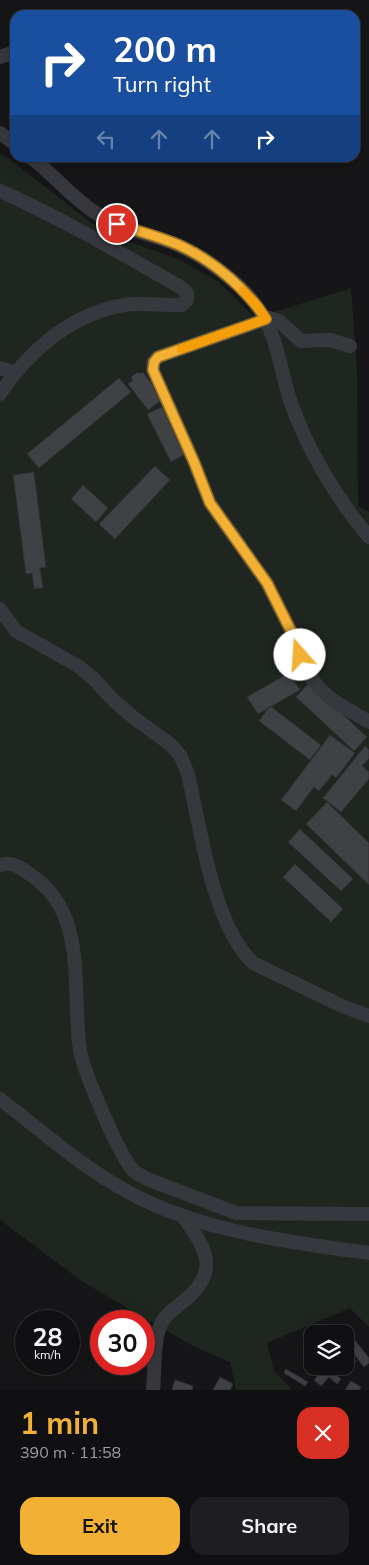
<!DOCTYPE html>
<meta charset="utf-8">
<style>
body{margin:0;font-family:Mulish,sans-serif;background:#1e1e20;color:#f1f3f6;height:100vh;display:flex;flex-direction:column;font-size:19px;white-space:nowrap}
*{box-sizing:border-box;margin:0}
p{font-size:16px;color:#9c9d9f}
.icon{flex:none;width:28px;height:28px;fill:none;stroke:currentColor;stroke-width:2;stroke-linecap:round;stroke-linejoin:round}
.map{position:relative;height:1390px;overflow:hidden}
.panel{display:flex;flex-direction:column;background:#101012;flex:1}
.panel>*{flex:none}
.hud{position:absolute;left:10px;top:10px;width:350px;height:152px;border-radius:15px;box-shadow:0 5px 20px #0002,0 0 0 1px #303032;background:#1a4fa0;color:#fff;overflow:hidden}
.buttons{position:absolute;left:304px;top:1325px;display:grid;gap:10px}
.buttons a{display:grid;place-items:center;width:50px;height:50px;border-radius:10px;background:#101012;box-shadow:0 5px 20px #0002,0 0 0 1px #303032;font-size:25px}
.speed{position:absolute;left:15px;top:1310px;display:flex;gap:10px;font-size:25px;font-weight:700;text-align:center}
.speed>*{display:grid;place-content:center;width:65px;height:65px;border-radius:50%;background:#101012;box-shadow:0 5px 20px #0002,0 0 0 1px #303032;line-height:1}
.speed small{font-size:12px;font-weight:400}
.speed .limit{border:8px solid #d22;background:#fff;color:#111}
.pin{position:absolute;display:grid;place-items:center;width:42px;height:42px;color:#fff;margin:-21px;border:2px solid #fff;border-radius:50%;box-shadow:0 1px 5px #0007}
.me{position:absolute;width:55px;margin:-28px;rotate:341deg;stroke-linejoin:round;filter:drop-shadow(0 0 4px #0008)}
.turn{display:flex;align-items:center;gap:18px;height:105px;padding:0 20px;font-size:22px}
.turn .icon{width:65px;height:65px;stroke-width:2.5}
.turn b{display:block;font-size:35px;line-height:42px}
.lanes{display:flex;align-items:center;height:48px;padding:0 20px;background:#0003;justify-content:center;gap:25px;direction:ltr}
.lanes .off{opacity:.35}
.round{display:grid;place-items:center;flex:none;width:52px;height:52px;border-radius:15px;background:#1e1e20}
.overview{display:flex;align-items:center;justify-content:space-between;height:85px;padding:0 20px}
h1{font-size:30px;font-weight:700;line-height:38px;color:#f2b134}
.primary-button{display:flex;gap:10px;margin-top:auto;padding:10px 20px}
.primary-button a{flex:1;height:58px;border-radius:15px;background:#f2b134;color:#111;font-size:20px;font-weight:700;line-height:58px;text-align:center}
.primary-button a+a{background:#1e1e20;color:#f1f3f6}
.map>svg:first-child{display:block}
.green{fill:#1e261f}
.building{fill:#404145;stroke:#303034}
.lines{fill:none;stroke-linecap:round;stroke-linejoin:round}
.minor{stroke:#37383d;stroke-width:14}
.route-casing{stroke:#9d7322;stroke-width:12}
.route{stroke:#f2b134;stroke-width:9}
.slow{stroke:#f59e0b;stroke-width:9}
</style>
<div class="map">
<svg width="369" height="1390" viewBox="0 0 369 1390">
<rect width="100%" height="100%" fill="#161618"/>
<path class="green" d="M0,154L8,158L103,232L180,260L219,282L255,318L351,288L357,370L358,505L369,512V1327L350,1308L267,1343L274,1371L292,1390H236L230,1362L193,1346L83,1282L0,1220Z"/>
<path class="building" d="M138,372L139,374L143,372L163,399L148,410L128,384L133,380L131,377Z
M119,378L131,392L39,468L27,454Z
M164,406L189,452L171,462L147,414Z
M155,466L170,480L115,539L99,524Z
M34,472L46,567L40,568L43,588L34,589L32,573L26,574L13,475Z
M83,485L108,508L96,522L71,499Z
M289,673L300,690L258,714L247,697Z
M309,683L367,737L354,751L296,697Z
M270,706L321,745L310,760L259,721Z
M330,735L355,753L336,778L332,775L319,791L314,787L296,811L281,800Z
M365,746L369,750V758L362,766L369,772V779L341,812L323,798Z
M327,802L369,843V885L306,824Z
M300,829L353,879L341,891L288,842Z
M295,864L343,909L331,922L283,877Z
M354,1339L369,1358V1363L364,1367L347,1345Z
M349,1353L356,1361L343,1372L338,1366H345V1357Z
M325,1366L341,1379L337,1384L329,1377L321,1386L314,1380Z
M286,1369L308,1382L305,1386L284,1373Z
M220,1377L233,1384L230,1390H213Z
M175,1380L193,1386L192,1390H172Z
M351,1381L361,1387L359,1390H345Z"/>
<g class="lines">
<path class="minor" d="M0,57L15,52
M0,133L15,144
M32,158C56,177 77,203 104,218C129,232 157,235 182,247C206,258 240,283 256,305C277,332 280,369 290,400C306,448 337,499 369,537
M0,191C63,219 122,254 182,288L187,293V300L182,305C164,306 143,302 124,305C72,314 29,350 0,394
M350,346L330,340L301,341L279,321L269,318L158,357L153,362V370L194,462L210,503L267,583L293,635L307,672L319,688L334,701L369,722
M0,368L16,373
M0,609L16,631L78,666L94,679L111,698L134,718L170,744L180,755L188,774C201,830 212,923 253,963L342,1006L369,1016
M0,865C12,861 21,868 31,875C89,913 71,991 80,1050C83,1070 120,1158 134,1171C137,1174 142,1176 147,1179L236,1213L369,1214
M0,1099C38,1128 75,1161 116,1185C189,1230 286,1242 369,1253
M153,1390C155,1371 153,1338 162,1322C166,1313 177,1307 184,1301C221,1271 206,1249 183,1216"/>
</g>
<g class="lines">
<defs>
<path id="route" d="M117,224C139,232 162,237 183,247C215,262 247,290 266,319L158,357L154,362L153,370L194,462L210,503L267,583L293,635L300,655"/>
</defs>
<use href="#route" class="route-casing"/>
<use href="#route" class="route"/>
<path class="slow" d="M181,349L266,319L256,304L243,291"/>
</g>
</svg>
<div class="buttons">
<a><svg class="icon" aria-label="layers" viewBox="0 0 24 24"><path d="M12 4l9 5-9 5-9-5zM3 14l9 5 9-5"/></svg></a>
</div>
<div class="speed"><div>28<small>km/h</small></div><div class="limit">30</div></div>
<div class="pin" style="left:117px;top:224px;background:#d93025"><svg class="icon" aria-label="arrive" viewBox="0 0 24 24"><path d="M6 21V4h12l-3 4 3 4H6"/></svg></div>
<svg class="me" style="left:300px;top:655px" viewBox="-20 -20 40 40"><circle r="19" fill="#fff"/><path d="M0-13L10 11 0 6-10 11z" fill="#f2b134"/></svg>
<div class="hud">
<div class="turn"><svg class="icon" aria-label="right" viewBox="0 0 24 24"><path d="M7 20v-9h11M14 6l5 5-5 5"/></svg><div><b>200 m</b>Turn right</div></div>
<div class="lanes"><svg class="icon off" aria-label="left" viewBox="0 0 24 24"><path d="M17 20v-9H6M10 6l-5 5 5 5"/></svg><svg class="icon off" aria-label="ahead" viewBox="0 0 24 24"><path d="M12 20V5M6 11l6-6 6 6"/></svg><svg class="icon off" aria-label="ahead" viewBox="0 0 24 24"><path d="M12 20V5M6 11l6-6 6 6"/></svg><svg class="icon" aria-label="right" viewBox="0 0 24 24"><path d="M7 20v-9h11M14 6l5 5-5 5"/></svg></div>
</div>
</div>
<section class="panel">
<div class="overview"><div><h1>1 min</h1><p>390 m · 11:58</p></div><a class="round" style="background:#d93025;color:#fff"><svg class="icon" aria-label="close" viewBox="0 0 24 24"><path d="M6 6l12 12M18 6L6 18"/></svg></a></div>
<div class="primary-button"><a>Exit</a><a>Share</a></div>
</section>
